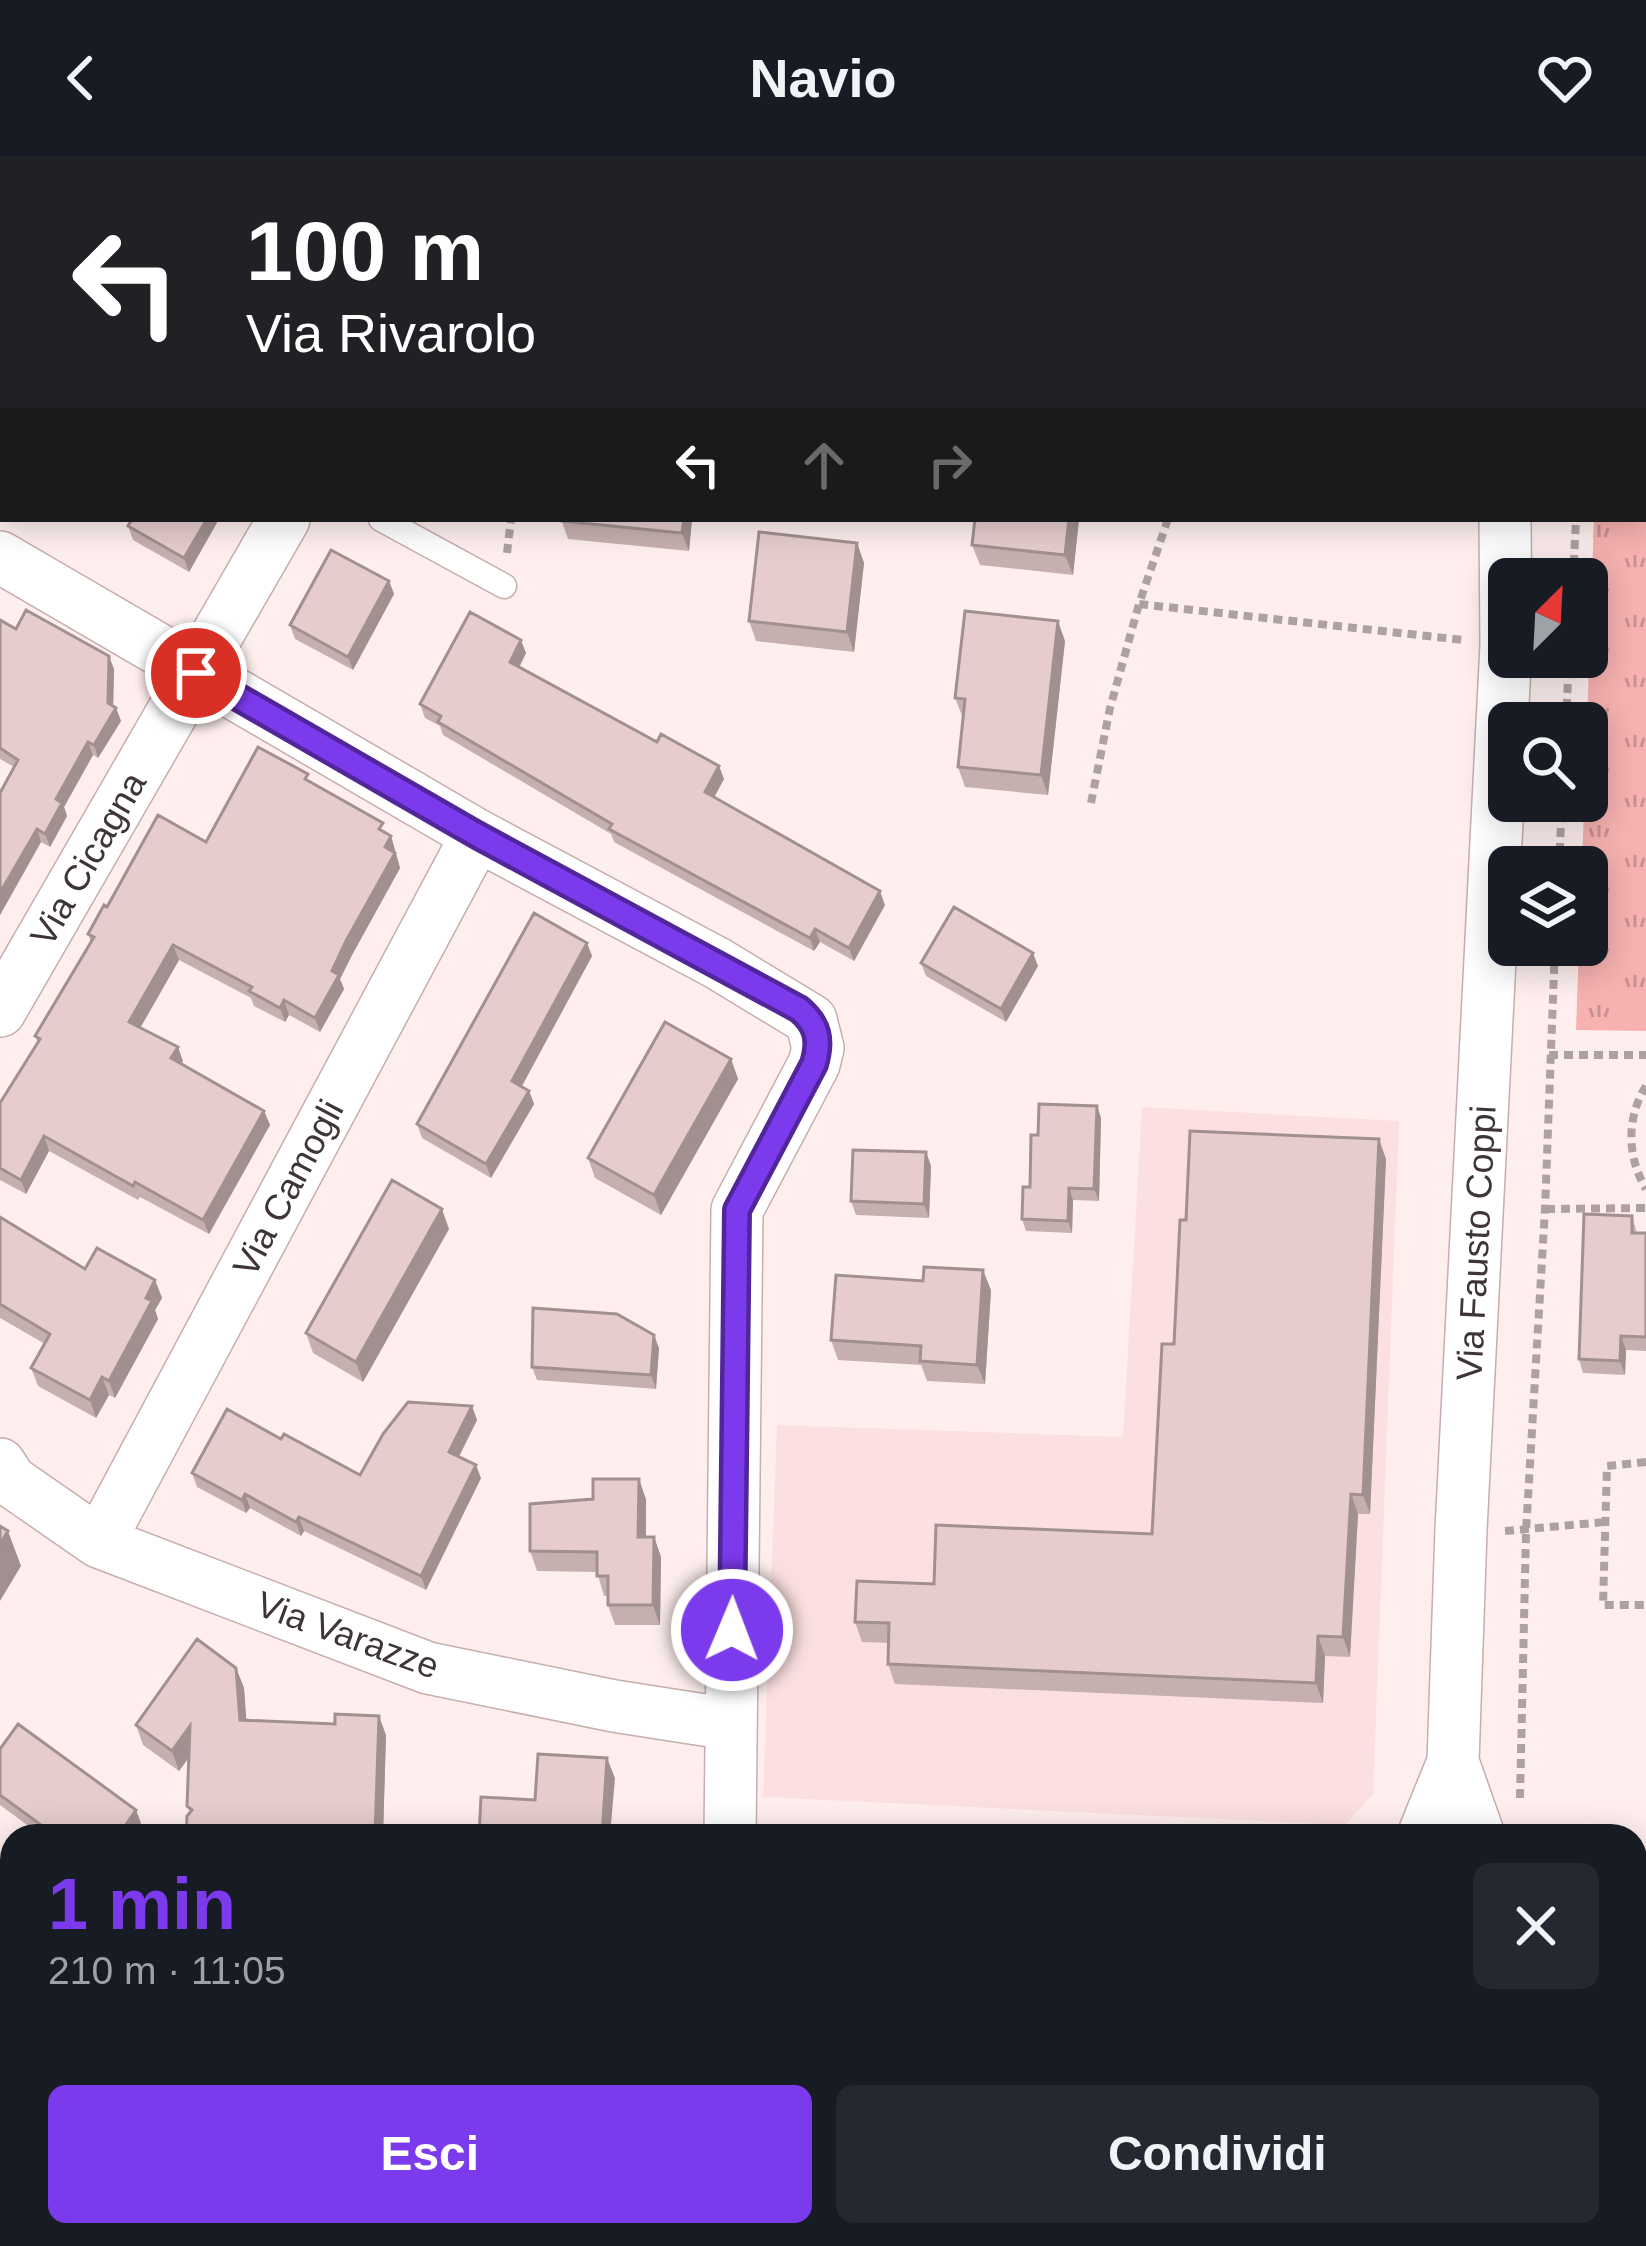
<!DOCTYPE html>
<html lang="it">
<meta charset="utf-8">
<style>
body{margin:0;font-family:Arial,sans-serif;background:#242831;color:#f1f3f6;height:100vh;display:flex;flex-direction:column;font-size:45px;white-space:nowrap}
*{box-sizing:border-box;margin:0}
p{font-size:39px;color:#9ea1a6}
.icon{flex:none;width:66px;height:66px;fill:none;stroke:currentColor;stroke-width:2;stroke-linecap:round;stroke-linejoin:round}
.map{position:relative;flex:1;overflow:hidden}
.panel{position:absolute;left:0px;top:1668px;width:1647px;height:423px;display:flex;flex-direction:column;background:#171b24;border-radius:36px 36px 0 0;box-shadow:0 6px 30px #0003}
.panel>*{flex:none}
.banner{position:absolute;left:0px;top:0px;width:1647px;height:366px;box-shadow:0 6px 30px #0003;background:#202124;color:#fff;overflow:hidden}
.needle{width:78px;rotate:24deg}
.tools{position:absolute;left:1488px;top:402px;display:grid;gap:24px}
.tools a{display:grid;place-items:center;width:120px;height:120px;border-radius:18px;background:#171b24;box-shadow:0 6px 30px #0003;font-size:60px}
.pin{position:absolute;display:grid;place-items:center;width:102px;height:102px;color:#fff;margin:-51px;border:6px solid #fff;border-radius:50%;box-shadow:0 3px 12px #0007}
.me{position:absolute;width:132px;margin:-66px;rotate:1deg;stroke-linejoin:round;filter:drop-shadow(0 0 9px #0008)}
.turn{display:flex;align-items:center;gap:42px;height:252px;padding:0 48px;font-size:54px}
.turn .icon{width:156px;height:156px;stroke-width:2.5}
.turn b{display:block;font-size:84px;line-height:102px}
.lanes{display:flex;align-items:center;height:114px;padding:0 48px;background:#0003;justify-content:center;gap:60px;direction:ltr}
.lanes .off{opacity:.35}
.round{display:grid;place-items:center;flex:none;width:126px;height:126px;border-radius:18px;background:#242831}
.overview{display:flex;align-items:center;justify-content:space-between;height:204px;padding:0 48px}
h1{font-size:72px;font-weight:800;line-height:90px;color:#7c3aed}
.button{display:flex;gap:24px;margin-top:auto;padding:24px 48px}
.button a{flex:1;height:138px;border-radius:18px;background:#7c3aed;color:#fff;font-size:48px;font-weight:800;line-height:138px;text-align:center}
.button a+a{background:#242831;color:#f1f3f6}
header{display:flex;justify-content:space-between;align-items:center;height:156px;padding:0 48px;background:#171b24;font-size:54px;font-weight:800}
.map>svg:first-child{display:block}
.built{fill:#fce0df}
.park{fill:url(#park-tufts)}
.pitch{fill:#f6b1b0}
.lines{fill:none;stroke-linecap:round;stroke-linejoin:round}
.service-casing{stroke:#c6aead;stroke-width:27}
.minor-casing{stroke:#c6aead;stroke-width:54}
.path{stroke:#aea2a1;stroke-width:8;stroke-dasharray:9 6;stroke-linecap:butt}
.service{stroke:#fff;stroke-width:24}
.minor{stroke:#fff;stroke-width:51}
.wall{fill:#c6b0af}
.shaded-wall{fill:#a1908f}
.building{fill:#e6cdcc;stroke:#a1908f;stroke-width:3}
.route-casing{stroke:#51269a;stroke-width:30}
.route{stroke:#7c3aed;stroke-width:21}
.labels{text-anchor:middle;dominant-baseline:central;stroke-width:10;stroke-linejoin:round;paint-order:stroke}
.street-label{font-size:36px;fill:#3f3535;stroke:#fff}
</style>
<header><svg class="icon" aria-label="back" viewBox="0 0 24 24"><path d="M15 5l-7 7 7 7"/></svg>Navio<svg class="icon" aria-label="heart" viewBox="0 0 24 24"><path d="M12 20l-8-8c-3-5 5-10 8-4 3-6 11-1 8 4z"/></svg></header>
<div class="map">
<svg width="1646" height="2090" viewBox="0 0 1646 2090">
<defs>
<pattern id="park-tufts" width="24" height="20" patternUnits="userSpaceOnUse" patternTransform="scale(3)"><rect width="24" height="20" fill="#f6b1b0"/><path d="M3 7l-1-3M5 7V3M7 7l1-3M15 17l-1-3M17 17v-4M19 17l1-3" fill="none" stroke="#c99190"/></pattern>
</defs>
<rect width="100%" height="100%" fill="#feefee"/>
<path class="built" d="M1142,951L1399,965L1373,1638L1345,1669L763,1641L777,1269L1123,1281Z
M381,2079H1376L1375,2090H376Z"/>
<path class="park" d="M1637,0H1646V875L1576,874L1579,789H1587V711H1582L1594,363H1644V3H1637Z"/>
<path class="pitch" d="M1635,1910H1646V2090H1533L1534,2079H1635Z"/>
<g class="lines">
<defs>
<path id="service" d="M381,363L504,430"/>
<path id="minor" d="M1114,0L1121,3
M79,3L81,0
M1547,3L1548,0
M0,139L3,134
M0,401L477,679L717,807L811,864L818,892L814,908L737,1054L730,1680
M0,855L284,363
M0,1308L11,1325L99,1386L428,1512L614,1550L730,1568
M99,1386L477,679
M1453,1606L1479,1680
M1423,1680L1453,1606L1461,1374L1506,489L1505,363
M1635,1730L1646,1731
M1435,2090V2079"/>
</defs>
<use href="#service" class="service-casing"/>
<use href="#minor" class="minor-casing"/>
<path class="path" d="M355,3V0
M547,3L548,0
M971,3L972,0
M1458,3L1461,0
M1624,3L1625,0
M1636,3L1646,1
M1168,363L1139,448L1463,484
M507,397L511,363
M1573,423L1576,363
M1566,567L1569,501
M1091,647L1110,552L1139,448
M1559,711L1562,645
M1549,899H1646
M1646,930C1626,962 1627,1001 1646,1033
M1546,1053L1646,1052
M1646,1306L1607,1310L1603,1449H1646
M1505,1375L1605,1366
M1520,1642L1526,1376L1545,1053L1555,789
M0,2063L17,2090"/>
<use href="#service" class="service"/>
<use href="#minor" class="minor"/>
</g>
<path class="wall" d="M132,363H219L189,416L133,384L128,370Z
M561,363H692L689,395L568,383Z
M975,363H1079L1073,419L980,409L972,389Z
M857,387L864,407L854,496L756,485L749,465Z
M389,425L394,438L353,514L295,483L290,469Z
M0,464L16,473L114,513L113,550L116,552L121,565L98,602L93,599L64,651L67,660L50,691L41,686L0,759V637L14,611L0,603Z
M1065,485L1048,639L965,631L958,611L963,562L955,542Z
M526,497L519,511L657,586L719,610L724,623L714,641L885,749L854,805L820,786L814,795L614,686L611,678L443,579L440,570L425,562L420,548Z
M311,627L391,680L400,712L352,799L340,823L344,833L320,876L289,859L285,866L254,850L251,842L179,804L140,872L183,905L181,908L264,955L270,969L209,1078L140,1041L138,1044L49,995L26,1038L0,1024V947L38,887L35,880L91,787L88,778L107,751L206,686Z
M587,787L592,800L522,930L529,935L534,948L491,1022L422,982L417,968Z
M921,807L1038,810L1006,866L926,820Z
M731,903L738,923L661,1059L595,1022L588,1002Z
M1097,950L1101,962L1099,1045L1073,1044L1072,1077L1026,1075L1022,1063L1030,1031L1038,979Z
M926,996L931,1010L929,1062L856,1059L851,1045Z
M1386,1003L1370,1358H1358L1350,1501L1325,1500L1323,1547L895,1528L888,1508L889,1487L862,1486L855,1466L934,1428L1152,1378L1186,1064Z
M1632,1060L1637,1077H1646V1195L1626,1194L1625,1219L1583,1217L1579,1203Z
M0,1061L85,1113L155,1124L162,1142L155,1154L158,1163L115,1242L109,1239L96,1262L38,1230L31,1212L45,1188L0,1162Z
M449,1073L363,1226L313,1197L306,1177Z
M991,1134L985,1228L927,1225L921,1209L838,1204L831,1184Z
M659,1192L656,1233L537,1224L532,1211Z
M472,1250L477,1264L459,1301L481,1322L426,1434L304,1375L301,1380L250,1352L246,1357L197,1331L192,1317L281,1283L360,1319Z
M646,1343V1381H654L661,1401L660,1469H615L608,1449V1440H604L597,1416L537,1415L530,1395Z
M236,1512L244,1532L246,1565L386,1579L383,1680H186L190,1656L187,1650L189,1601L179,1615L143,1589L136,1569Z
M0,1593L141,1667L132,1680H42L0,1649Z
M12,1895V1941L0,1931V1908Z"/>
<path class="shaded-wall" d="M207,363H219L189,416L184,402Z
M684,363H692L689,395L682,377Z
M1069,363H1079L1073,419L1065,399Z
M857,387L864,407L854,496L847,476Z
M389,425L394,438L353,514L348,501Z
M1058,465L1065,485L1048,639L1041,619Z
M521,484L526,497L515,520L510,506Z
M109,500L114,513L113,557L116,552L121,565L98,602L94,589L108,547Z
M88,586L93,599L64,651L67,660L50,691L45,678L56,643Z
M719,610L724,623L710,649L705,636Z
M37,673L41,686L0,759V737Z
M391,680L400,712L352,799L340,823L344,833L320,876L315,862L332,815Z
M880,735L885,749L854,805L849,792Z
M815,773L820,786L814,795L810,782Z
M587,787L592,800L517,939L512,925Z
M173,789L179,804L135,881L129,866Z
M1033,797L1038,810L1006,866L1001,853Z
M284,844L289,859L285,866L280,852Z
M178,891L183,905L177,917L171,902Z
M731,903L738,923L661,1059L654,1039Z
M529,935L534,948L491,1022L486,1008Z
M1097,950L1101,962L1099,1045L1094,1033Z
M264,955L270,969L209,1078L203,1064Z
M44,980L49,995L26,1038L21,1024Z
M1379,983L1386,1003L1370,1358L1363,1339Z
M926,996L931,1010L929,1062L924,1048Z
M1069,1032L1073,1044L1072,1077L1068,1065Z
M442,1053L449,1073L363,1226L356,1206Z
M983,1114L991,1134L985,1228L977,1209Z
M155,1124L162,1142L155,1154L158,1163L115,1242L109,1225Z
M654,1179L659,1192L656,1233L651,1219Z
M1621,1180L1626,1194L1625,1219L1620,1205Z
M102,1221L109,1239L96,1262L90,1244Z
M472,1250L477,1264L454,1310L449,1296Z
M476,1309L481,1322L426,1434L421,1420Z
M639,1323L646,1343V1401L638,1381Z
M245,1338L250,1352L246,1357L242,1344Z
M1351,1338L1358,1358L1350,1501L1343,1481Z
M299,1361L304,1375L301,1380L296,1366Z
M8,1375L21,1410L0,1445V1388Z
M654,1381L661,1401L660,1469L653,1449Z
M1318,1480L1325,1500L1323,1547L1316,1527Z
M236,1512L244,1532L248,1584L240,1564Z
M379,1560L386,1579L383,1680H375Z
M190,1570L197,1590L179,1615L172,1595Z
M607,1602L615,1622L610,1680H602Z
M136,1654L141,1667L132,1680H118Z
M323,2079H336L333,2090H319Z
M842,2079H852L851,2090H842Z
M1194,2079H1203V2090H1194Z"/>
<path class="building" d="M124,0H332V3H122Z
M810,0H933V3H810Z
M3,250V328L0,326V255Z
M132,363H207L184,402L128,370Z
M561,363H684L682,377L561,365Z
M975,363H1069L1065,399L972,389Z
M759,376L857,387L847,476L749,465Z
M331,394L389,425L348,501L290,469Z
M26,454L109,500L108,547L116,552L94,589L88,586L56,643L62,647L45,678L37,673L0,737V637L18,604L0,592V464L16,473Z
M965,455L1058,465L1041,619L958,611L965,543L955,542Z
M470,456L521,484L510,506L657,586L661,578L719,610L705,636L880,735L849,792L815,773L810,782L609,673L612,668L438,566L441,560L420,548Z
M258,591L308,618L305,623L383,667L379,673L391,680L385,691L395,697L346,785L332,815L339,819L315,862L284,844L280,852L249,835L252,831L173,789L129,866L178,891L171,902L264,955L203,1064L135,1026L133,1030L44,980L21,1024L0,1012V947L40,883L35,880L94,781L88,778L104,749L107,751L158,659L206,686Z
M954,751L1033,797L1001,853L921,807Z
M534,757L587,787L512,925L529,935L486,1008L417,968Z
M665,866L731,903L654,1039L588,1002Z
M1039,948L1097,950L1094,1033L1069,1032L1068,1065L1022,1063L1023,1031H1030L1031,979H1038Z
M1190,975L1379,983L1363,1339L1351,1338L1343,1481L1318,1480L1316,1527L888,1508L889,1467L855,1466L857,1425L934,1428L936,1369L1152,1378L1162,1188H1174L1180,1064H1186Z
M853,994L926,996L924,1048L851,1045Z
M392,1024L442,1053L356,1206L306,1177Z
M1584,1058L1632,1060V1077H1646V1181L1621,1180L1620,1205L1579,1203Z
M0,1061L85,1113L97,1092L155,1124L146,1142L152,1145L109,1225L102,1221L90,1244L31,1212L50,1178L0,1148Z
M924,1111L983,1114L977,1209L920,1205L921,1190L831,1184L836,1119L923,1125Z
M533,1152L617,1158L654,1179L651,1219L532,1211Z
M408,1246L472,1250L449,1296L476,1309L421,1420L299,1361L296,1366L245,1338L242,1344L192,1317L227,1253L281,1283L284,1278L360,1319L383,1278Z
M593,1323H639L638,1381H654L653,1449H608V1420H597V1396L530,1395V1348L593,1343Z
M0,1370L8,1375L0,1388Z
M197,1483L236,1512L240,1564L335,1568V1558L379,1560L375,1680H186L187,1660L192,1654L187,1650L190,1570L172,1595L136,1569Z
M18,1568L136,1654L118,1680H56L0,1639V1593Z
M538,1598L607,1602L602,1680H479L481,1641L535,1644Z
M12,1895V1932L0,1921V1908Z
M1639,1932H1646V2090H1592V2079H1635Z
M218,2079H323L319,2090H214Z
M738,2079H842V2090H738Z
M987,2079H1194V2090H987Z"/>
<g class="lines">
<defs>
<path id="route" d="M196,517L477,679L799,853C818,869 821,884 814,908L737,1054L732,1474"/>
</defs>
<use href="#route" class="route-casing"/>
<use href="#route" class="route"/>
</g>
<g class="labels">
<g class="street-label">
<text transform="translate(88 703) rotate(-60)">Via Cicagna</text>
<text transform="translate(288 1032) rotate(-62)">Via Camogli</text>
<text transform="translate(1476 1087) rotate(-87)">Via Fausto Coppi</text>
<text transform="translate(348 1479) rotate(20)">Via Varazze</text>
</g>
</g>
</svg>
<div class="tools">
<a><svg class="needle" viewBox="-14 -14 28 28"><path d="M0-13l5 13h-10z" fill="#e53935"/><path d="M0 13l5-13h-10z" fill="#9ea1a6"/></svg></a>
<a><svg class="icon" aria-label="search" viewBox="0 0 24 24"><circle cx="10" cy="10" r="6"/><path d="M15 15l6 6"/></svg></a>
<a><svg class="icon" aria-label="layers" viewBox="0 0 24 24"><path d="M12 4l9 5-9 5-9-5zM3 14l9 5 9-5"/></svg></a>
</div>
<div class="pin" style="left:196px;top:517px;background:#d93025"><svg class="icon" aria-label="arrive" viewBox="0 0 24 24"><path d="M6 21V4h12l-3 4 3 4H6"/></svg></div>
<svg class="me" style="left:732px;top:1474px" viewBox="-20 -20 40 40"><circle r="17" fill="#7c3aed" stroke="#fff" stroke-width="3"/><path d="M0-11L8 9 0 5-8 9z" fill="#fff"/></svg>
<div class="banner">
<div class="turn"><svg class="icon" aria-label="left" viewBox="0 0 24 24"><path d="M17 20v-9H6M10 6l-5 5 5 5"/></svg><div><b>100 m</b>Via Rivarolo</div></div>
<div class="lanes"><svg class="icon" aria-label="left" viewBox="0 0 24 24"><path d="M17 20v-9H6M10 6l-5 5 5 5"/></svg><svg class="icon off" aria-label="ahead" viewBox="0 0 24 24"><path d="M12 20V5M6 11l6-6 6 6"/></svg><svg class="icon off" aria-label="right" viewBox="0 0 24 24"><path d="M7 20v-9h11M14 6l5 5-5 5"/></svg></div>
</div>
<section class="panel">
<div class="overview"><div><h1>1 min</h1><p>210 m · 11:05</p></div><a class="round"><svg class="icon" aria-label="close" viewBox="0 0 24 24"><path d="M6 6l12 12M18 6L6 18"/></svg></a></div>
<div class="button"><a>Esci</a><a>Condividi</a></div>
</section>
</div>
